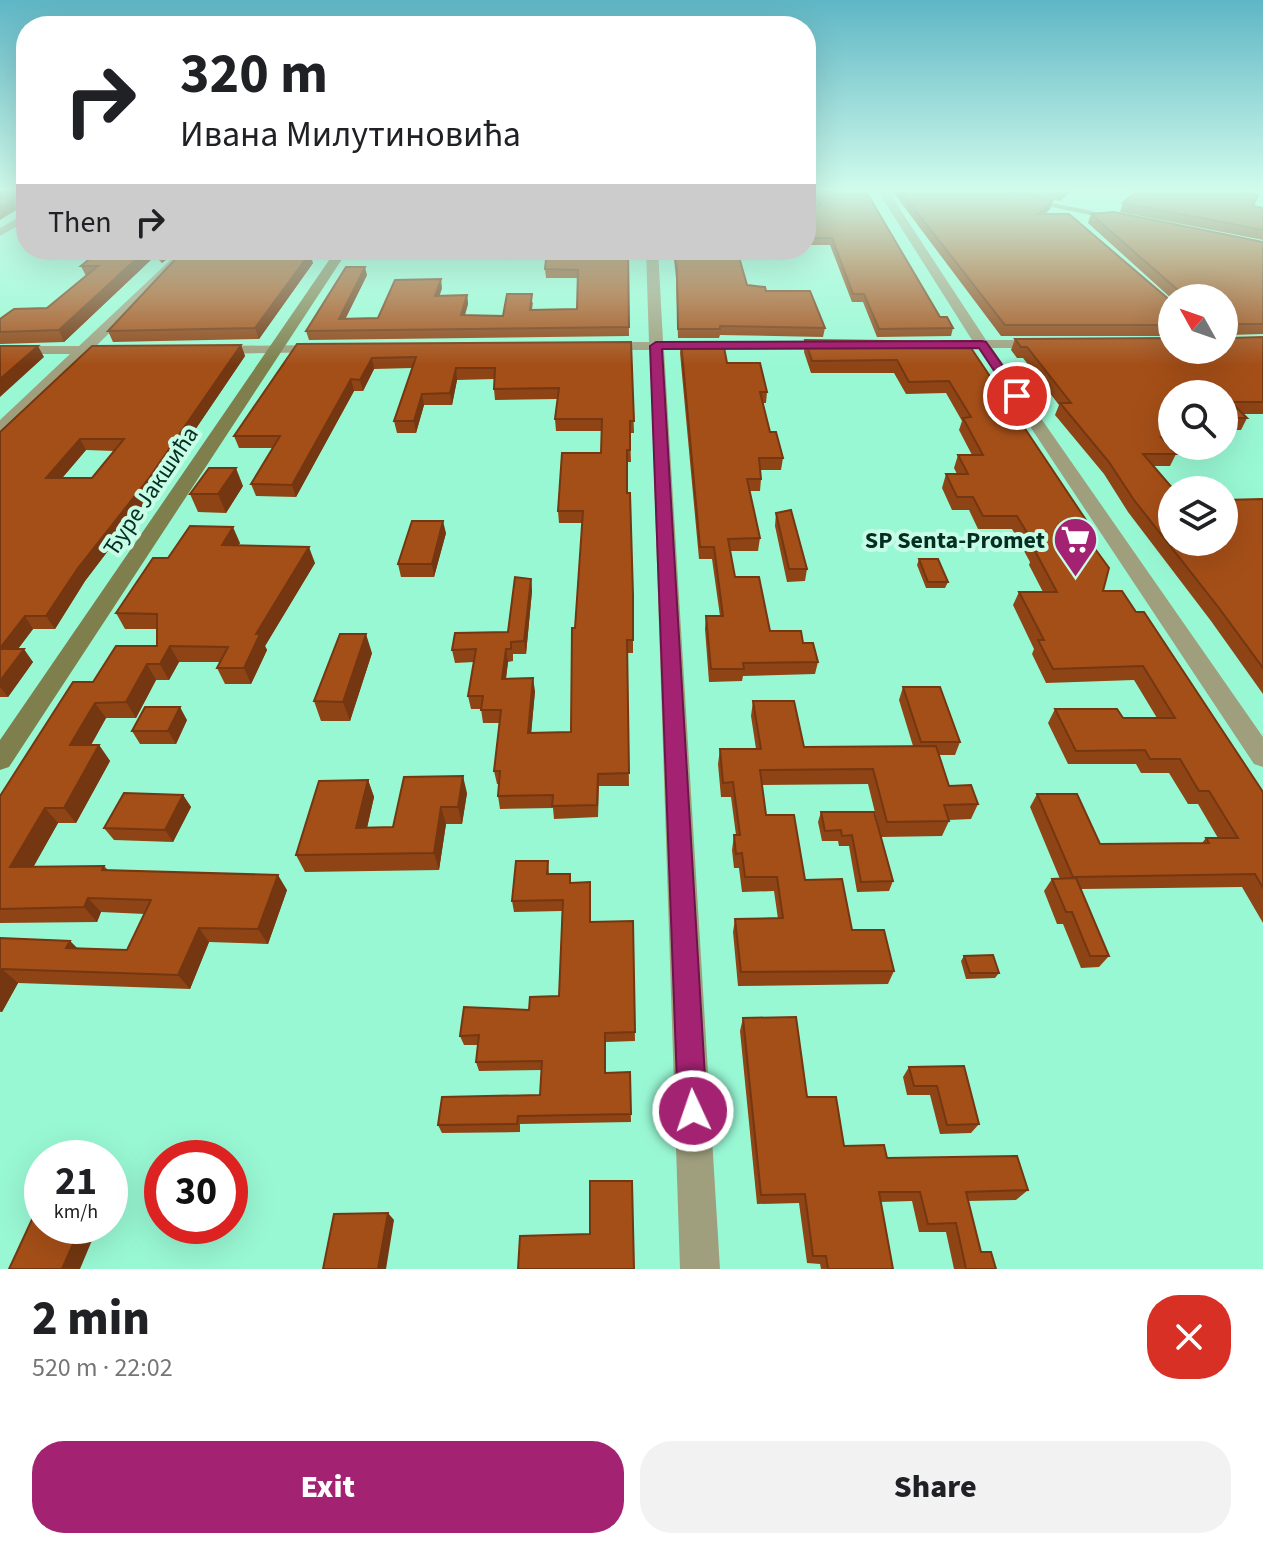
<!DOCTYPE html>
<meta charset="utf-8">
<style>
body{margin:0;font-family:"Source Sans 3",sans-serif;background:#f2f2f2;color:#202124;height:100vh;display:flex;flex-direction:column;font-size:30px;white-space:nowrap}
*{box-sizing:border-box;margin:0}
p{font-size:26px;color:#757577}
.icon{flex:none;width:44px;height:44px;fill:none;stroke:currentColor;stroke-width:2;stroke-linecap:round;stroke-linejoin:round}
.map{position:relative;height:1269px;overflow:hidden}
.panel{display:flex;flex-direction:column;background:#fff;flex:1}
.panel>*{flex:none}
.guide{position:absolute;left:16px;top:16px;width:800px;height:244px;border-radius:32px;box-shadow:0 8px 32px #0002;background:#fff;color:#202124;overflow:hidden}
.needle{width:52px;rotate:310deg}
.buttons{position:absolute;left:1158px;top:284px;display:grid;gap:16px}
.buttons a{display:grid;place-items:center;width:80px;height:80px;border-radius:50%;background:#fff;box-shadow:0 8px 32px #0002;font-size:40px}
.speed{position:absolute;left:24px;top:1140px;display:flex;gap:16px;font-size:40px;font-weight:700;text-align:center}
.speed>*{display:grid;place-content:center;width:104px;height:104px;border-radius:50%;background:#fff;box-shadow:0 8px 32px #0002;line-height:1}
.speed small{font-size:20px;font-weight:400}
.speed .limit{border:12px solid #d22;background:#fff;color:#111}
.pin{position:absolute;display:grid;place-items:center;width:68px;height:68px;color:#fff;margin:-34px;border:4px solid #fff;border-radius:50%;box-shadow:0 2px 8px #0007}
.me{position:absolute;width:88px;margin:-44px;rotate:357deg;stroke-linejoin:round;filter:drop-shadow(0 0 6px #0008)}
.turn{display:flex;align-items:center;gap:28px;height:168px;padding:0 32px;font-size:36px}
.turn .icon{width:104px;height:104px;stroke-width:2.5}
.turn b{display:block;font-size:56px;line-height:68px}
.then{display:flex;align-items:center;height:76px;padding:0 32px;background:#0003;gap:16px;font-size:30px}
.round{display:grid;place-items:center;flex:none;width:84px;height:84px;border-radius:32px;background:#f2f2f2}
.summary{display:flex;align-items:center;justify-content:space-between;height:136px;padding:0 32px}
h1{font-size:48px;font-weight:800;line-height:60px}
.action{display:flex;gap:16px;margin-top:auto;padding:16px 32px}
.action a{flex:1;height:92px;border-radius:32px;background:#a32272;color:#fff;font-size:32px;font-weight:800;line-height:92px;text-align:center}
.action a+a{background:#f2f2f2;color:#202124}
.map>svg:first-child{display:block}
.lines{fill:none;stroke-linecap:round;stroke-linejoin:round}
.minor{fill:#9f9f7e;fill-rule:evenodd}
.secondary{fill:#7f7f4d;fill-rule:evenodd}
.wall{fill:#8e4415;fill-rule:evenodd}
.shaded-wall{fill:#743711}
.building{fill:#a54f18;stroke:#743711;stroke-width:2;fill-rule:evenodd}
.route{fill:#a32272;stroke:#6a164a;stroke-width:2}
.labels{text-anchor:middle;dominant-baseline:central;stroke-width:8;stroke-linejoin:round;paint-order:stroke}
.street-label{font-size:24px;fill:#032e21;stroke:#c7fde7}
.poi-label{font-size:24px;font-weight:bold;fill:#032e21;stroke:#c7fde7;text-anchor:end}
</style>
<div class="map">
<svg width="1263" height="1269" viewBox="0 0 1263 1269">
<rect width="100%" height="100%" fill="#99f8d4"/>
<g class="lines">
<path class="minor" d="M876,188H886L986,340H1043L1050,344L1043,348H992L1263,737V767L1254,764L978,348H941L934,344L941,340H972Z
M26,213V221L0,236V228Z
M181,250H194L96,346L124,347V353L87,354L6,432L0,434V420L70,354H0V346H79Z
M646,250H658L663,341H835L842,345L835,349L664,350L720,1269H680L650,350H601L594,346L601,342H649Z
M323,345L330,349L328,352L213,354L206,350L213,346Z"/>
<path class="secondary" d="M960,188H979L1130,219L1125,222Z
M336,250H348L9,767L0,770V740Z"/>
</g>
<path class="wall" d="M810,188H864L940,317L953,328L951,336L877,337L863,302H852L830,245H806V206L817,205Z
M890,188H989L1053,200L1050,209L1045,214L1172,302V336H1001Z
M994,188H1074L1060,201Z
M1123,203L1253,206L1263,208V240L1120,212Z
M1091,214L1263,242V334L1229,335L1230,338L1263,337V414H1243L1247,418L1241,430H1224V394H1172V444L1170,447L1176,454L1170,466H1153L1172,542L1263,499V694L1211,621L1128,512L1104,474L1055,415L1059,405L1023,358H1017L1011,350L1015,339L1172,350L1224,298L1172,299L1088,223Z
M100,250H178L162,263L155,256L64,342L0,344V319L47,308L86,276L81,266Z
M184,250H299L297,253L313,263L259,339L113,342L108,331Z
M628,250L629,336L309,340L306,331L367,275L345,319L378,318L442,288L439,296L467,295L468,304L465,315L503,316L533,302L532,310L577,309L578,278H546L545,269Z
M673,250H737L747,285L766,291L825,328L823,337L720,335L719,338H678L676,278Z
M805,340L967,342L1096,535L1092,545L1103,591L1136,612L1263,792V923L1242,887L1081,889L1109,956L1099,967L1081,968L1063,924H1057L1044,891L1052,879H1060L1030,807L1037,794L1100,844L1202,843L1206,838H1218L1198,804H1188L1169,773H1141L1136,764H1068L1048,723L1055,709L1123,718H1157L1134,680L1046,683L1032,654L1034,649L1013,605L1019,592H1043L1029,565L1030,562L1012,529H978L969,510H952L942,488L946,474H957L954,468L958,455H972L959,430L962,421L946,393L906,394L894,373H811L804,352Z
M631,342L634,433H630L631,462H627V493L633,608V653H627L629,786H599L598,817L554,819L553,808L500,809L498,796L499,784H497L494,771L500,723H483L481,709H471L468,696L474,662L455,663L452,650L508,632L531,579L532,591L526,654H513V661L508,662L506,679L535,691L531,733L571,732L582,523H559L558,511L601,453L602,431H556L555,419L558,399L495,400L494,389L495,379L457,380L452,405H424L416,433H397L394,421L412,368L374,369L363,391H354L296,497L256,496L251,484L273,448H239L234,436L297,344Z
M681,342L727,363L767,392L766,403H763L770,432L783,458L781,470H760L761,479L760,491H749L760,538L758,551H730L735,577L770,631L803,643L818,662L815,674L743,676L742,681L709,682L705,629L706,616H720L712,559H699L680,353Z
M241,345L245,356L155,489L85,581L55,629H33L18,649L33,662L8,697H0V432ZM86,450L115,451L92,478H62Z
M243,486L226,513L198,512L190,494Z
M776,513L807,569L805,581L787,582L775,526Z
M446,533L434,577H401L398,564Z
M240,543L238,546L315,563L265,646L267,650L251,684H225L217,668L220,662H179L169,680H156L136,718H106L91,745H99L110,761L76,823H58L33,867L104,866L108,870L287,890L268,944L209,942L190,989L18,983L2,1012H0V938L70,941L78,949L127,950L145,914L101,912L97,922L0,923V796L93,682L157,646V629H125L116,613L168,558Z
M919,559L948,582L945,588H926L917,565Z
M372,653L350,721H321L314,701Z
M903,687L960,742L955,755H939L949,786L978,804L971,819L949,820V821L942,836L881,837L868,784L762,785L766,815L805,880L852,930L894,971L888,984L738,986L733,932L735,919H778L774,891L742,892L739,868H734L732,850L734,835H736L731,797H721L718,764L720,749H756L751,716L753,701L804,747L913,746L899,700Z
M187,720L176,744H140L132,731Z
M368,780L374,797L367,828L393,827L467,793L462,824H446L439,870L305,872L296,855Z
M183,795L191,807L173,842L114,840L104,828Z
M821,812H874L893,881L889,891L857,892L849,846H839L838,841H822L818,822Z
M548,861L549,874L571,883L590,882L591,922L633,921L635,1041L606,1042L605,1073L630,1072L631,1122L520,1124V1132L442,1133L438,1125L540,1095L542,1070L479,1071L476,1062L478,1045H464L460,1036L529,1010L559,996L562,911L514,912L512,901Z
M964,956L999,973L995,978L966,979L961,961Z
M743,1018L844,1146L887,1158L1028,1190L1016,1200L968,1201L981,1252L996,1269H954L946,1232H919L912,1201L880,1202L893,1269H821L820,1264L807,1263L799,1203L757,1204L740,1031Z
M964,1066L979,1124L971,1133L940,1134L930,1095H907L903,1077L909,1067Z"/>
<path class="shaded-wall" d="M1067,188H1074L1060,201L1063,192Z
M26,193V204L0,220V208Z
M1053,200L1050,209L1035,223L1038,214Z
M146,250H152L155,256L64,342L59,330Z
M162,250H178L162,263L159,253Z
M289,250H299L289,263L286,253Z
M310,253L313,263L259,339L255,328Z
M365,267L367,275L341,328L339,319Z
M441,279L442,288L437,304L435,296Z
M467,295L468,304L462,324L461,315Z
M241,345L245,356L155,489L85,581L55,629L46,616L78,568Z
M38,346L44,357L0,397V379Z
M372,358L374,369L363,391L360,380Z
M456,368L457,380L452,405L450,393Z
M351,379L354,391L296,497L292,485Z
M422,394L424,405L416,433L414,421Z
M80,439L86,450L52,490L46,478Z
M236,468L243,486L226,513L218,494Z
M443,521L446,533L434,577L432,564Z
M233,527L240,543L229,561L222,545Z
M309,547L315,563L265,646L267,650L251,684L244,668L256,634Z
M531,579L532,591L526,654L524,641Z
M25,616L33,629L8,662L0,652V648Z
M366,634L372,653L350,721L343,702Z
M170,646L179,662L169,680L160,664Z
M24,649L33,662L8,697L0,687V681Z
M506,649L508,662L504,692L502,679Z
M147,664L156,680L136,718L126,702Z
M533,678L535,691L530,746L528,733Z
M95,703L106,718L82,761L70,745Z
M180,707L187,720L176,744L168,731Z
M99,745L110,761L76,823L64,808Z
M463,776L467,793L462,824L458,807Z
M368,780L374,797L363,845L356,828Z
M183,795L191,807L173,842L165,830Z
M441,807L446,824L439,870L434,853Z
M45,808L58,823L25,882L10,867Z
M278,875L287,890L268,944L258,929Z
M88,898L101,912L97,922L84,907Z
M199,928L209,942L190,989L178,975Z
M70,941L84,955L66,948Z
M2,969L18,983L2,1012L0,1010V973Z
M388,1213L394,1220L386,1269H378Z
M81,1226H98L80,1269H62Z"/>
<path class="building" d="M0,188H26V193L0,208Z
M813,188H864L940,317H947L953,328L879,329L864,294H853L832,238H806V206L820,205Z
M898,188H989L1053,200L1038,214H1069L1172,302V325H1005Z
M1041,188H1067L1063,192Z
M1140,188H1240L1244,193L1258,195L1253,206L1263,208V230L1123,203Z
M1114,212L1263,242V324H1229L1226,327L1230,338L1263,337V402H1231L1247,418H1224V394H1172V426H1166L1172,433V437H1161L1176,454H1143L1174,490H1172V542H1224V500L1263,499V668L1219,608L1134,500L1109,462L1060,403H1071L1027,347H1021L1015,339L1172,338V350H1224V298H1179V291L1091,214Z
M100,250H146L59,330L0,332V319L14,309L47,308L98,266H81Z
M184,250H289L286,253H310L255,328L108,331Z
M547,250H628L629,327L306,331L346,267H365L339,319L378,318L395,280L441,279L435,296L467,295L461,315L503,316L507,294H532L530,310L577,309L578,270L545,269Z
M674,250H737L747,285L765,287L766,291H810L825,328L720,326V329H678L677,270Z
M805,340L967,342L1096,535H1085L1109,568L1103,591H1122L1136,612H1144L1263,792V888L1255,874L1073,877L1037,794H1077L1100,844L1209,843L1206,838H1238L1209,791H1199L1180,759H1150L1145,750L1076,751L1055,709H1117L1123,718H1175L1143,666L1053,669L1038,640H1044L1019,592H1057L1035,551H1038L1017,516H983L973,497H957L946,474H968L958,455H983L963,418L971,417L949,381L909,382L897,360L812,361Z
M631,342L634,421H630V450H627V493H630L633,595V640H627L629,773L598,774L597,805L552,806L553,795L498,796L500,771H494L501,710H481L483,696H468L476,649L452,650L455,633L508,632L515,577L531,579L524,641L511,642V649H506L502,679L533,678L528,733L571,732L572,628H575L583,511H558L562,453H601L602,419H555L559,388L494,389L495,368H456L450,393L422,394L414,421H394L416,357L372,358L360,380L351,379L292,485L251,484L280,436H234L297,344Z
M681,342H723L727,363H760L767,392H760L770,432H776L783,458H759L761,479H747L760,538L728,539L735,577H759L770,631H801L803,643H813L818,662L743,663L744,669H711L706,616H723L714,547H700Z
M241,345L149,478L78,568L46,616H25L0,648V432L92,346ZM80,439H124L92,478H46Z
M0,346H38L0,379Z
M209,468H236L218,494H190Z
M791,510L807,569H789L776,513Z
M412,521H443L432,564H398Z
M190,526L233,527L222,545L309,547L256,634H260L244,668H217L228,647L170,646L160,664H147L126,702L95,703L70,745H99L64,808H45L10,867L104,866L102,870L278,875L258,929L199,928L178,975L2,969L0,973V938L70,941L66,948L127,950L151,900L88,898L84,907L0,909V796L73,682H93L116,646H157V614L116,613L153,558H168Z
M919,559H938L948,582H928Z
M340,634H366L343,702L314,701Z
M0,649H24L0,681Z
M903,687H940L960,742H921Z
M753,701H794L804,747L936,746L949,786L971,785L978,804L944,805L949,821L887,822L873,769L760,770L766,815H794L805,880L842,879L852,930H884L894,971L741,972L735,919L783,918L777,877H745L742,853L736,854L734,835H740L733,782L723,783L720,749H761Z
M145,707H180L168,731H132Z
M463,776L458,807H441L434,853L296,855L319,781L368,780L356,828L393,827L404,777Z
M124,793L183,795L165,830L104,828Z
M821,812H874L893,881L861,882L852,835L842,836L841,830L825,831Z
M516,861H548L547,874H570V883L590,882V922L633,921L635,1032L605,1033V1073L630,1072L631,1114L518,1116L517,1124L438,1125L442,1097L540,1095L542,1061L476,1062L479,1035L460,1036L464,1007L529,1010L530,997L559,996L563,900L512,901Z
M1076,878L1109,956H1090L1072,912H1066L1052,879Z
M993,955L999,973H970L964,956Z
M796,1017L807,1097H836L844,1146L884,1145L887,1158L1017,1156L1028,1190L966,1192L981,1252H991L996,1269H966L956,1223L928,1224L920,1192H879L893,1269H828L826,1256H813L805,1194L761,1195L743,1018Z
M964,1066L979,1124L947,1125L937,1086H914L909,1067Z
M590,1181H632L634,1269H518L520,1236L590,1234Z
M42,1198V1226H81L62,1269H9Z
M388,1213L378,1269H323L334,1214Z"/>
<linearGradient id="sky" x2="0" y2="1"><stop stop-color="#5fb6c5"/><stop offset="0.52" stop-color="#d1fcec"/><stop offset="1" stop-color="#d1fcec" stop-opacity="0"/></linearGradient>
<rect width="1263" height="365" fill="url(#sky)"/>
<path class="route" d="M982,341L986,342L1024,396L1022,399H1013L979,348L662,349L707,1111L703,1122L693,1126L683,1122L678,1111L650,346L656,342Z"/>
<defs>
<symbol id="supermarket-pin" viewBox="-11 -11 22 30"><path d="M0 17L-7.5 6A9.5 9.5 0 1 1 7.5 6Z" fill="#a32272" stroke="#c7fde7"/><path d="M-6-5.5h2.5l.6 2H6L4.5 2H-2.5L-4.4-4H-6ZM-1.5 3.2a1.3 1.3 0 1 0 .1 0ZM3 3.2a1.3 1.3 0 1 0 .1 0Z" fill="#fff"/></symbol>
</defs>
<g fill-rule="evenodd">
<use href="#supermarket-pin" x="1050" y="514" width="51" height="69"/>
</g>
<g class="labels">
<g class="street-label">
<text transform="translate(151 491) rotate(-56)">Ђуре Јакшића</text>
</g>
<g class="poi-label">
<text x="1045" y="540">SP Senta-Promet</text>
</g>
</g>
</svg>
<div class="buttons">
<a><svg class="needle" viewBox="-14 -14 28 28"><path d="M0-13l5 13h-10z" fill="#e53935"/><path d="M0 13l5-13h-10z" fill="#757577"/></svg></a>
<a><svg class="icon" aria-label="search" viewBox="0 0 24 24"><circle cx="10" cy="10" r="6"/><path d="M15 15l6 6"/></svg></a>
<a><svg class="icon" aria-label="layers" viewBox="0 0 24 24"><path d="M12 4l9 5-9 5-9-5zM3 14l9 5 9-5"/></svg></a>
</div>
<div class="speed"><div>21<small>km/h</small></div><div class="limit">30</div></div>
<div class="pin" style="left:1017px;top:396px;background:#d93025"><svg class="icon" aria-label="arrive" viewBox="0 0 24 24"><path d="M6 21V4h12l-3 4 3 4H6"/></svg></div>
<svg class="me" style="left:693px;top:1111px" viewBox="-20 -20 40 40"><circle r="17" fill="#a32272" stroke="#fff" stroke-width="3"/><path d="M0-11L8 9 0 5-8 9z" fill="#fff"/></svg>
<div class="guide">
<div class="turn"><svg class="icon" aria-label="right" viewBox="0 0 24 24"><path d="M7 20v-9h11M14 6l5 5-5 5"/></svg><div><b>320 m</b>Ивана Милутиновића</div></div>
<div class="then">Then<svg class="icon" aria-label="right" viewBox="0 0 24 24"><path d="M7 20v-9h11M14 6l5 5-5 5"/></svg></div>
</div>
</div>
<section class="panel">
<div class="summary"><div><h1>2 min</h1><p>520 m · 22:02</p></div><a class="round" style="background:#d93025;color:#fff"><svg class="icon" aria-label="close" viewBox="0 0 24 24"><path d="M6 6l12 12M18 6L6 18"/></svg></a></div>
<div class="action"><a>Exit</a><a>Share</a></div>
</section>
